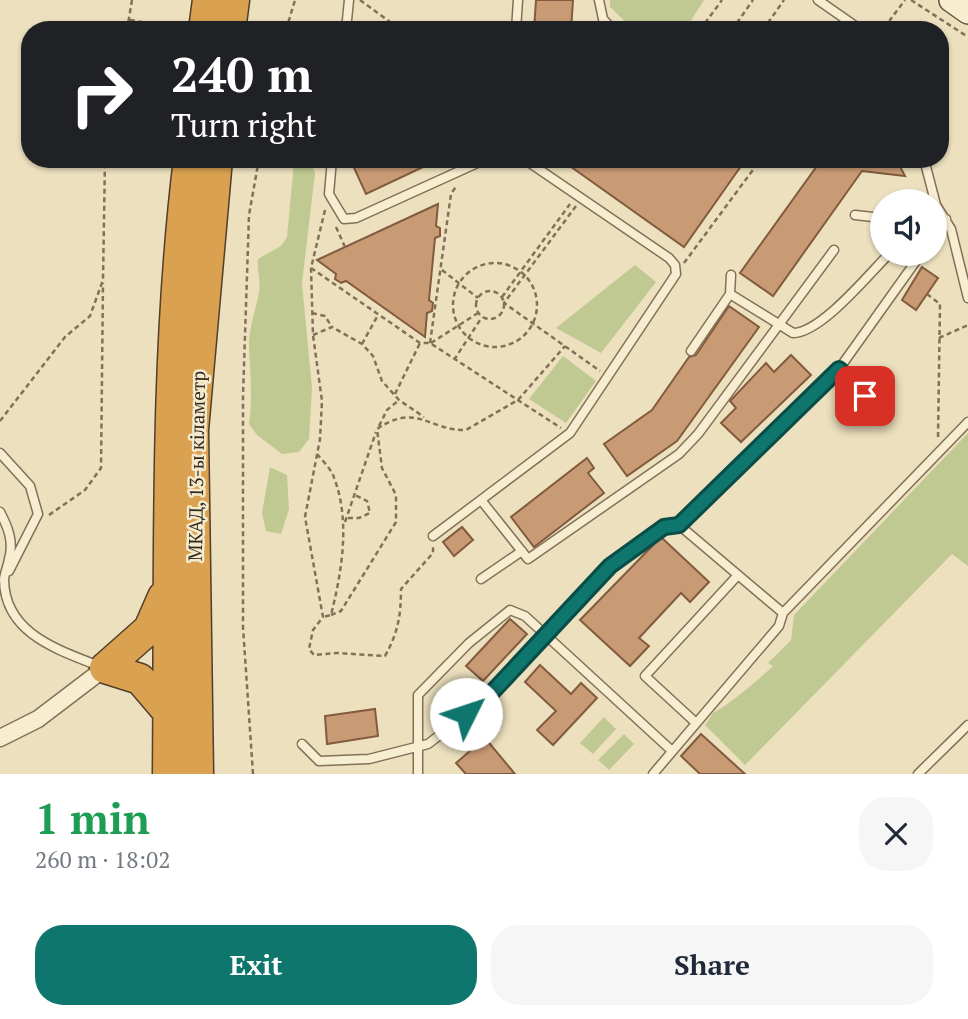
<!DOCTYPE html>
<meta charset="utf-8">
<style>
body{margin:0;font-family:"PT Serif",serif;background:#f6f6f7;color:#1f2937;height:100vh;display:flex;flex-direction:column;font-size:26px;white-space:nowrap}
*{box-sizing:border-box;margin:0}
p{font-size:23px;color:#747a83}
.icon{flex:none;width:38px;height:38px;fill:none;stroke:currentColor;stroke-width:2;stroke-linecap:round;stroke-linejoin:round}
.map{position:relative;height:774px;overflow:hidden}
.details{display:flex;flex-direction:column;background:#fff;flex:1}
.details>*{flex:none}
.hud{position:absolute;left:21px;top:21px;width:928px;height:147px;border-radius:28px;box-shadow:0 2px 5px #0004;background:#202124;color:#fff;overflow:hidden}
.tools{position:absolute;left:870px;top:189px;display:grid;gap:14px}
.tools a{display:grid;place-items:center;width:77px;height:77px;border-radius:50%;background:#fff;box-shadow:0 2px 5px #0004;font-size:35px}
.pin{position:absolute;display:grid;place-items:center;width:60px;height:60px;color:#fff;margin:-30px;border-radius:14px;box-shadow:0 4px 10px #0006}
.me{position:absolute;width:77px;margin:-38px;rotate:49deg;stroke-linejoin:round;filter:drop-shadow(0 0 5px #0008)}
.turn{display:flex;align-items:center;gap:24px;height:147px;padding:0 35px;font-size:32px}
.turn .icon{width:91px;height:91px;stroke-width:2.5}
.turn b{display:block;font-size:49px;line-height:60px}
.round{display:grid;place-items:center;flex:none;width:74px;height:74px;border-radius:28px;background:#f6f6f7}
.overview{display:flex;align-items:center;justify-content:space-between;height:119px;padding:0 35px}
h1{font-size:42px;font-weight:700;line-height:52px;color:#1e9e55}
.primary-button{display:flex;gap:14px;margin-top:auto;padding:14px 35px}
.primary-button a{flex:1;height:80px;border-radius:28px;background:#0f766e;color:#fff;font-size:28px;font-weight:700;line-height:80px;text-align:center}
.primary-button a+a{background:#f6f6f7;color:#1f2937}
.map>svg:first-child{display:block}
.green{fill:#c1c993}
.building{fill:#c99b75;stroke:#825b3e;stroke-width:2}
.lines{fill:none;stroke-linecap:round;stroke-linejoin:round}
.lane-casing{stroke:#837058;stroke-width:11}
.street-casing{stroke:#837058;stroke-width:19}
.secondary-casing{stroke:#65513b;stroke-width:26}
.highway-casing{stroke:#513e2c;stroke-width:33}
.path{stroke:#837058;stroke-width:2.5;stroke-dasharray:5 3.5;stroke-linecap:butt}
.lane{stroke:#f7edd1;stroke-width:8}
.street{stroke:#f7edd1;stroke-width:16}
.secondary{stroke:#f7edd1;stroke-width:23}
.highway{stroke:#daa150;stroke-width:30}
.route-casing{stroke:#0a4d48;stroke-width:18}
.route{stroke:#0f766e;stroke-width:12}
.labels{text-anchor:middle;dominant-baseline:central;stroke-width:5;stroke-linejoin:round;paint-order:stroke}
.street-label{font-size:19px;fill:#33281c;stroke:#f4eace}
</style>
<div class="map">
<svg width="968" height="774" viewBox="0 0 968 774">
<rect width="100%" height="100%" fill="#ece0be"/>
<path class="green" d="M610,0H704L685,30H634L610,7Z
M294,162H311L315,173L302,283L312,388L309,439L299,452L282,454L257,435L249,424C253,395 250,375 249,346C249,327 256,310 259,292C261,282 257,270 258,259L281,246L287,237Z
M635,265L656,282L601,353L556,328Z
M563,356L596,381L566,423L529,399Z
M968,433V566L952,554L745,765L705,725L714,712C723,710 764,675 773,666L768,663L791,640L794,615Z
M270,467L287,475L289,509L281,534L266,531L262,513Z
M604,717L616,729L593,754L580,743Z
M624,734L634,744L609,770L598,760Z"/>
<path class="building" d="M536,0H573L571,30H534Z
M350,159H440L366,194Z
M560,159H746L684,247Z
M822,159H896L905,176L862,171L773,296L740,273Z
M438,204L436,226L440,228V236L435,238L429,300L433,303L432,311L427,313L425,337L346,281L341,283L335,279L336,274L317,260Z
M922,267L938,278L916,310L902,300Z
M729,306L759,327L677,441L627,476L604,444L652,410L689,357L696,355Z
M791,355L811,375L741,442L721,423L736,408L730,401L766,363L774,372Z
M587,458L594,468L588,473L604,493L534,547L511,517Z
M462,527L473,540L454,556L443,542Z
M661,537L709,582L690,602L681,593L639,638L649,646L630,666L580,620Z
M510,619L527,634L483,681L466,666Z
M540,665L571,694L581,683L597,698L553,745L537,730L556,711L525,682Z
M375,709L378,736L327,744L325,716Z
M701,734L745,774H700L681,756Z
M485,738L515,774H466L456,763Z"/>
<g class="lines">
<defs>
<path id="lane" d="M599,0L603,19L613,30
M818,0L861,30
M346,30L349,0
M516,30L518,0
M332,159L329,194L344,219L356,218L486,159
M924,159L936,205L951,229L968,298
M855,215L882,218
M934,235L946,219
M730,294L793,333C821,333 869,274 889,254
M691,351L730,294L731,275
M839,369L865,396
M0,453L30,486L38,514L9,571
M481,500L528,559L679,454L698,434L834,250
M0,512C8,527 14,542 9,559C8,566 4,574 4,580C5,634 59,650 99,666
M679,525L783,613
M433,536L570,433L676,274L675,265L669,258L524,159
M481,579L522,551
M695,722L645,676L738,575
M302,744L319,761L369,759L428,744L483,702L610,566L664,527L679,525L839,369L921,254
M418,774V695L469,643L510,610L525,616L671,750
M653,774L779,626L783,613L968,422
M918,774L968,725"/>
<path id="street" d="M0,738L38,719L105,668"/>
<path id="secondary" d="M951,0L968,12"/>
<path id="highway" d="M204,30L208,0
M230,30L234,0
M105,668L149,629L163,597
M105,668L140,679L169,713
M168,774C170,569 164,363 189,159
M198,774L193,430L217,159"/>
</defs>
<use href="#lane" class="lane-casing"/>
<use href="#street" class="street-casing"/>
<use href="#secondary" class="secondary-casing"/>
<use href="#highway" class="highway-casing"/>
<path class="path" d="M360,0L401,30
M911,0L968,37
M130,20L173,27V30
M769,20L776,30
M127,30L132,0
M286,30L295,0
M700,30L722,0
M732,30L753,0
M763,30L784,0
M892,30L890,20L905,0
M576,206L504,303L600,371
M325,210L311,268L313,335L322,401L320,439L305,517L323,617L313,630L309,649L314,655L337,653L385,656C398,633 401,615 401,589L433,553V547
M336,227L345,247
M684,263L761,159
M453 305a42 42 0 1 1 84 0a42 42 0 1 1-84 0Z
M311,268L420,343H430L561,428
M442,270L478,298
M476 305a14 14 0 1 1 28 0a14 14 0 1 1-28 0Z
M927,294L940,304L938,438
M502,297L570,204
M312,313L325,316L332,327
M313,335L332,327L362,344L373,356L382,381L399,400L424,417
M939,338L968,325
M430,343L451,194L457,185
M431,343L478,313
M362,344L378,315
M454,360L482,317
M395,394L420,343
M0,421L65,337L90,316L103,280L105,159
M379,426L387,410L399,400
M317,454C322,460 330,468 333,475C351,519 342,571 331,615L323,617
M49,515L85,490L101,468L103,283
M348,518H359L370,513L367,501L355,495
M345,522L376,432
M331,615L341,611L396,522V495L382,468L377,429C417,402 429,431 466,430L518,400L565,346
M253,774L243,627V396L249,215L259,159"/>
<use href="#lane" class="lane"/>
<use href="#street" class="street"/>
<use href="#secondary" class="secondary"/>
<use href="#highway" class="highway"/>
</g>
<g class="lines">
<defs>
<path id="route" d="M466,714L483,702L610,566L664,527L679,525L839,369L865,396"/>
</defs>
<use href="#route" class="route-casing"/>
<use href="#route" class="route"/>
</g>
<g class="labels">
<g class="street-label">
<text transform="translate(196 466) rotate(-89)">МКАД, 13-ы кіламетр</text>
</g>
</g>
</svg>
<div class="tools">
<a><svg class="icon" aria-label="sound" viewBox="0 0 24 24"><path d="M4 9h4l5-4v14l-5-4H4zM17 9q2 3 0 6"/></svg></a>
</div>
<div class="pin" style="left:865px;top:396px;background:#d93025"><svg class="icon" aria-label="arrive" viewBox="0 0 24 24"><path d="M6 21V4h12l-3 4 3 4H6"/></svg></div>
<svg class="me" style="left:466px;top:714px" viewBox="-20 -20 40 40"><circle r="19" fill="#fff"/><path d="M0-13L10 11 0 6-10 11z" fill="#0f766e"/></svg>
<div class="hud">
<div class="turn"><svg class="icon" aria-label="right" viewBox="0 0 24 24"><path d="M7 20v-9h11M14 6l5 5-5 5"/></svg><div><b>240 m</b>Turn right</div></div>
</div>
</div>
<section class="details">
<div class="overview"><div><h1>1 min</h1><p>260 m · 18:02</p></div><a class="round"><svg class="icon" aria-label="close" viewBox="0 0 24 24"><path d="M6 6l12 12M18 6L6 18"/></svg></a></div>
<div class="primary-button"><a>Exit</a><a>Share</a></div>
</section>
